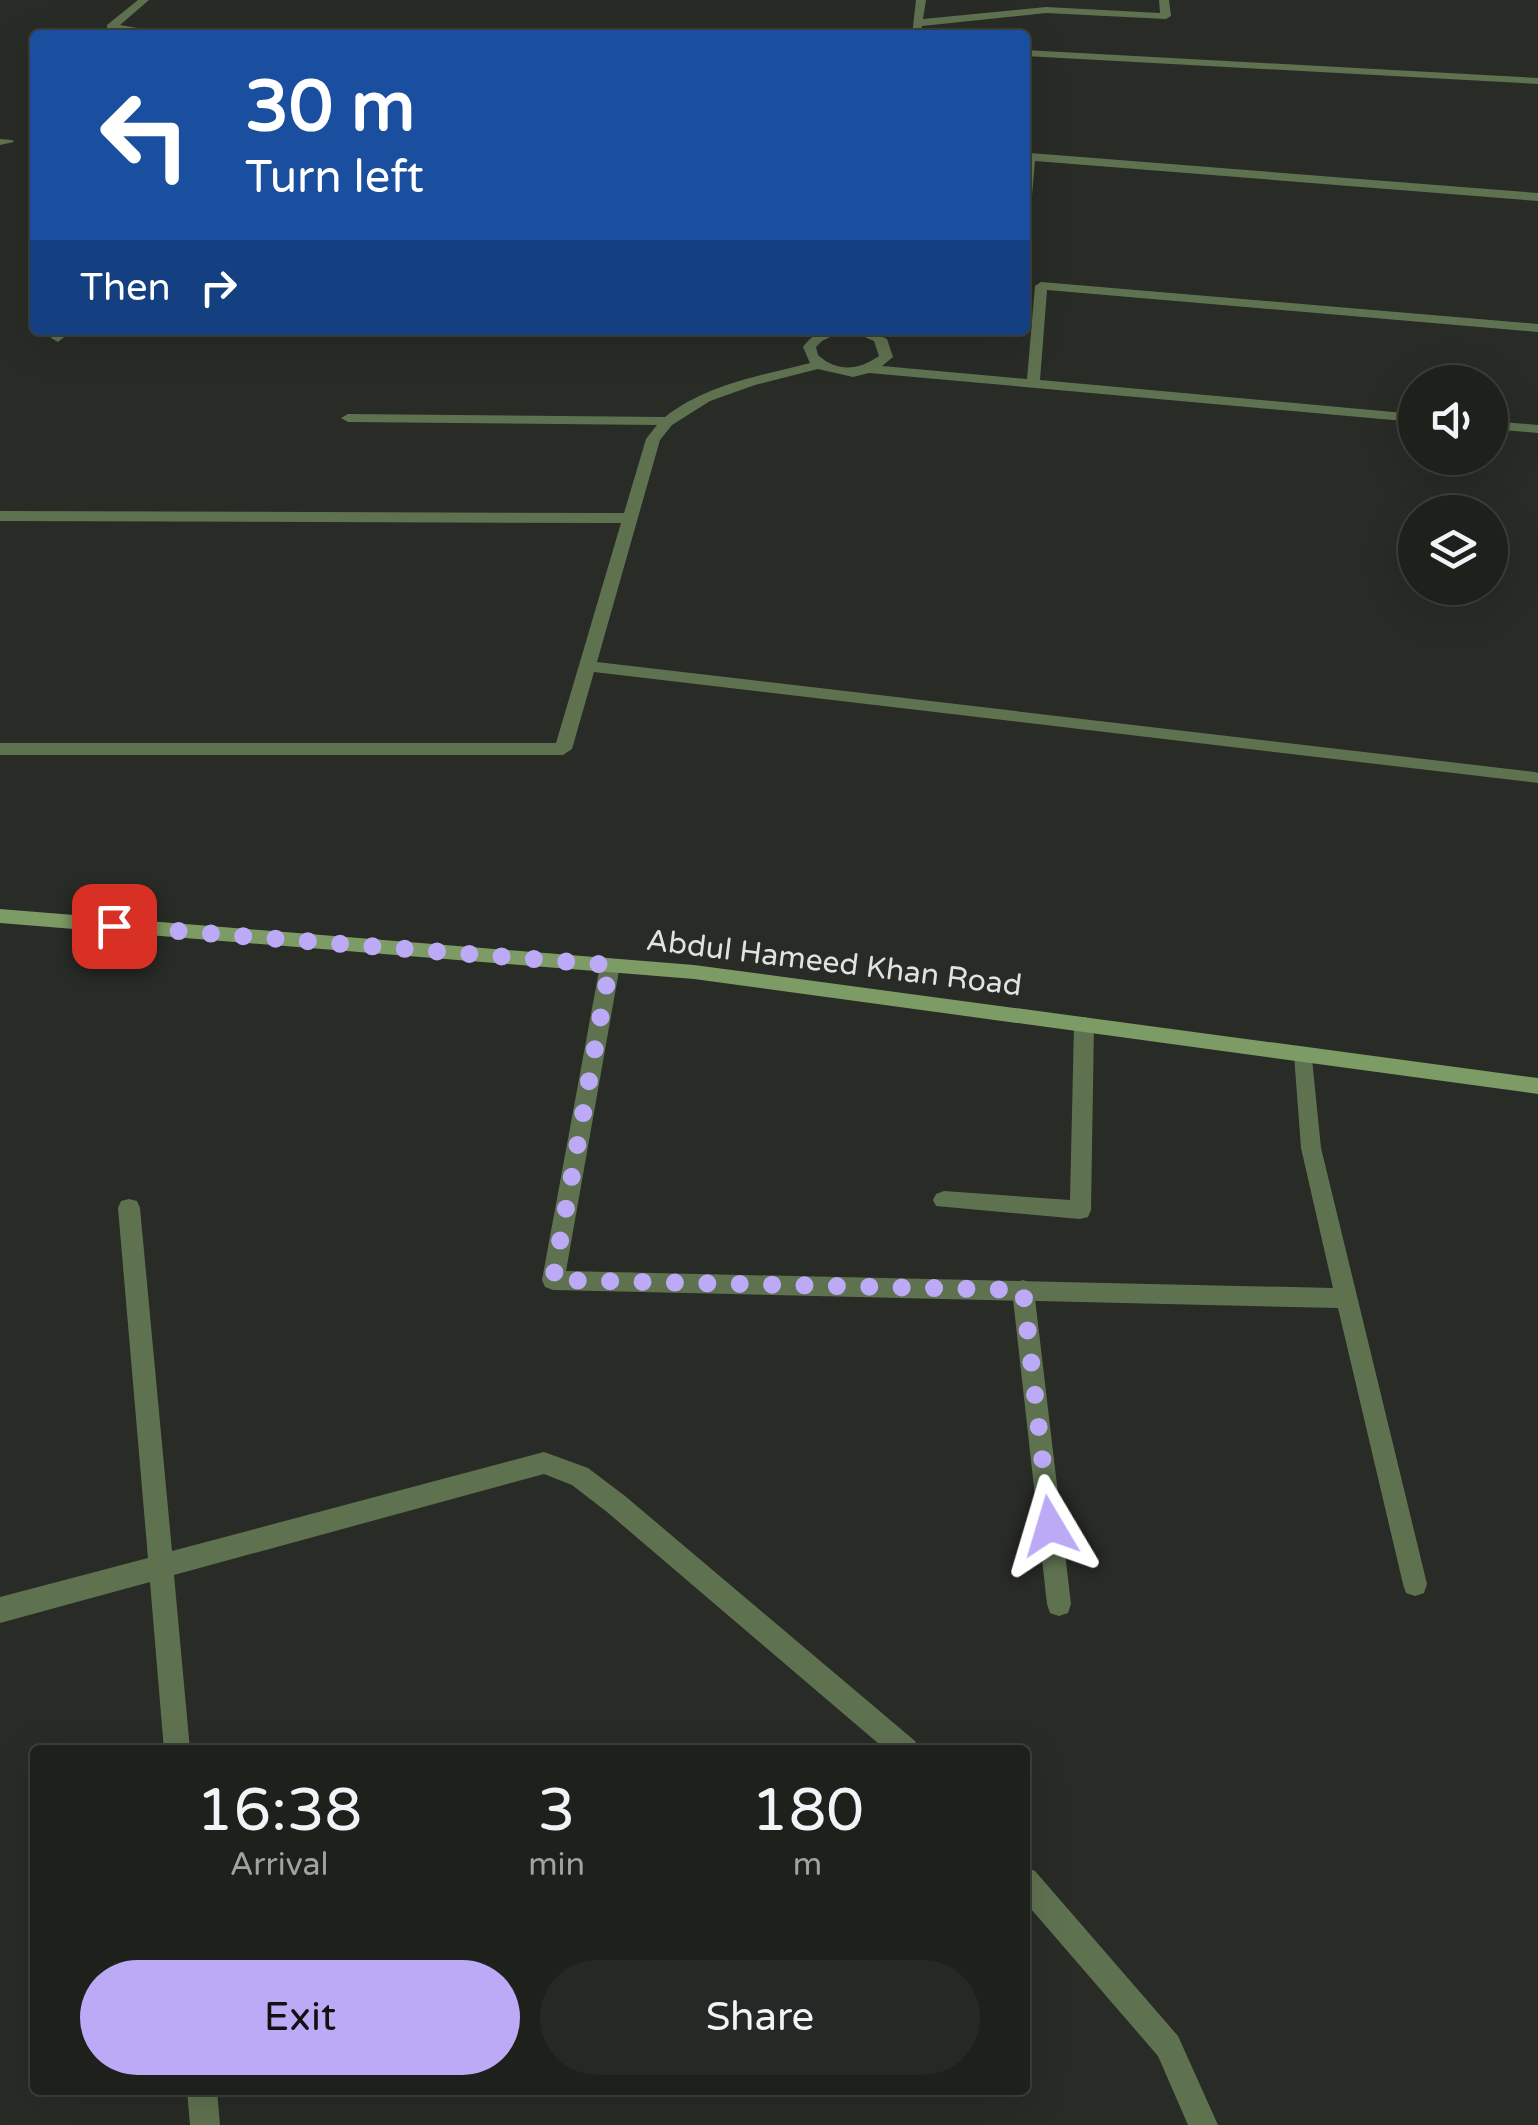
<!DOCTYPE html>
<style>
body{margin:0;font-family:"Varela Round",sans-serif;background:#262825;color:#f1f3f6;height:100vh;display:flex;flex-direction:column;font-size:38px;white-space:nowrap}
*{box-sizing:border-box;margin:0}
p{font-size:32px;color:#a1a3a3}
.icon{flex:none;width:55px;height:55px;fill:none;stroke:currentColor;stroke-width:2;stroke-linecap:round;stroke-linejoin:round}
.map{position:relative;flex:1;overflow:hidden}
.side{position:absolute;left:30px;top:1745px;width:1000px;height:350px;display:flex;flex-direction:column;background:#1e201c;border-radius:10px;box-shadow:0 10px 40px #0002,0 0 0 2px #3c3e3b}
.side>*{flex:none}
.hud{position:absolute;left:30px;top:30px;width:1000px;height:305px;border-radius:10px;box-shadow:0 10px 40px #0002,0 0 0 2px #3c3e3b;background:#1a4fa0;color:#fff;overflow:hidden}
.tools{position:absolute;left:1398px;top:365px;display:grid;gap:20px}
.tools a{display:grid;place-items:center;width:110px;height:110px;border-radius:50%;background:#1e201c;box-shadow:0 10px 40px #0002,0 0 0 2px #3c3e3b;font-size:50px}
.pin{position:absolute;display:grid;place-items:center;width:85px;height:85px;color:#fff;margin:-42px;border-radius:20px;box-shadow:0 5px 15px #0006}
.me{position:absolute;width:110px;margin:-55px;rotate:353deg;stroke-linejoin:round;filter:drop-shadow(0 0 8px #0008)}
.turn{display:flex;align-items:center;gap:35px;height:210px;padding:0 50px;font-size:45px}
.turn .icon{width:130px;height:130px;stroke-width:2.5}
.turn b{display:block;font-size:70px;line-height:85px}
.then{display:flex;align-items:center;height:95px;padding:0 50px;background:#0003;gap:20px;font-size:38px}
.eta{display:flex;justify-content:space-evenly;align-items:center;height:170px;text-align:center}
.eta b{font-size:60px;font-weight:600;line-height:70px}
.primary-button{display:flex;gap:20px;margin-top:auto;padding:20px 50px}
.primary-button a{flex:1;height:115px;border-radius:60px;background:#bcaaf6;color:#111;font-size:40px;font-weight:600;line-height:115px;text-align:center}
.primary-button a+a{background:#262825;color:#f1f3f6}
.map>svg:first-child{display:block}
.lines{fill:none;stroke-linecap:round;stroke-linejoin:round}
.lane{fill:#5f7250;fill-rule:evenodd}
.street{fill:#5f7250;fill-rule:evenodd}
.secondary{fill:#7d9b64;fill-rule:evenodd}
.route{stroke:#bcaaf6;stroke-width:18;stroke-dasharray:0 32.4}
.labels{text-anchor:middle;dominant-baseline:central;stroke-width:8;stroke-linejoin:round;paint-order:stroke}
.street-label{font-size:30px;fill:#e1e3e0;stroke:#282b26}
</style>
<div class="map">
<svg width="1538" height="2125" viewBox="0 0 1538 2125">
<rect width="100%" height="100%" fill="#282b26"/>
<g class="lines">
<path class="lane" d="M916,0H926L923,19L1046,7L1160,13L1159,0H1169L1171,16L1166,19L1046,13L922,26L920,35H912Z
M1025,50L1538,78V84L1025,56Z
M0,139L12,140L14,142L0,145Z
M1030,153L1538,193V201L1035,161L1031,207L1025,211V156Z
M1041,282L1538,324V332L1047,290L1040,380L1415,414V422L869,373L853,377L818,369L755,385L710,401L672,425L660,440L597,662L1535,772L1538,773V783L594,672L572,749L563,755H0V743H556L621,523L0,521V511L624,513L646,439L657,425L348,422L341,418L348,414L665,417C707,384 760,376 810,363L803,347C815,331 825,330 844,330L822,341L816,347L818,355C838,373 859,370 879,356L874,341L848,330H868L887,339L893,357L882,366L1027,379L1035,286Z
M1490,421L1538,425V433L1490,429Z
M1084,1017L1091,1019L1094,1025L1091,1210L1088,1217L1080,1219L936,1206L933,1200L936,1194L944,1191L1070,1200L1074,1025L1077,1019Z
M129,1199L137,1201L140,1208L172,1551L544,1452L588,1468L625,1496L915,1741L919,1750H886L607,1512L572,1485L544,1474L174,1575L190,1750H164L150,1582L0,1623V1597L148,1558L118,1208L121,1201Z
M1023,1280L1031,1283L1034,1290L1071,1604L1068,1613L1059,1616L1050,1613L1047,1604L1012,1290L1015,1283Z
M1025,1867L1035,1871L1178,2036L1218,2125H1188L1158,2056L1025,1902Z
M187,2090H217L220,2125H190Z"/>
<path class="street" d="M138,0H149L120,25L178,35L107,29V25Z
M58,330H73L58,342L51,338Z
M610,958L620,965L566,1271L1333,1288L1301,1148L1294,1055L1297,1049H1311L1321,1148L1427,1584L1424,1593L1415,1596L1406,1593L1403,1584L1338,1308L553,1290L545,1287L542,1280L600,965Z"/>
<path class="secondary" d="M0,909L694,965L1538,1078V1094L694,979L0,923Z"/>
</g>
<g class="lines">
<path class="route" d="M114,926L610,965L553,1280L1023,1290L1050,1526"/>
</g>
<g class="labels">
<g class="street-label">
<text transform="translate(834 963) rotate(7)">Abdul Hameed Khan Road</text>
</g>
</g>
</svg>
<div class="tools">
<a><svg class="icon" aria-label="sound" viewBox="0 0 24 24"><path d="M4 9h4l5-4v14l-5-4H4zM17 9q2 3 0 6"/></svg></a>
<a><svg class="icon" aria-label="layers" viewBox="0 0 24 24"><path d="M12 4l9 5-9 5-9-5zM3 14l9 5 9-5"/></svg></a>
</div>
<div class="pin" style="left:114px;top:926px;background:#d93025"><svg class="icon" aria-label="arrive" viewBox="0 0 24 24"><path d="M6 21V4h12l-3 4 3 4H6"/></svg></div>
<svg class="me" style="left:1050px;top:1526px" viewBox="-20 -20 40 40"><path d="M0-17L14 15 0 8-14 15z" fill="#bcaaf6" stroke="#fff" stroke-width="4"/></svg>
<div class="hud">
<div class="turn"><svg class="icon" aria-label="left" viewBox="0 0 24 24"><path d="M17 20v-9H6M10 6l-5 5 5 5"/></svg><div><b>30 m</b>Turn left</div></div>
<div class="then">Then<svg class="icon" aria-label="right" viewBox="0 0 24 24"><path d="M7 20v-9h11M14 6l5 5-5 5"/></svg></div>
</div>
<section class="side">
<div class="eta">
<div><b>16:38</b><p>Arrival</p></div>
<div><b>3</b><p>min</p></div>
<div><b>180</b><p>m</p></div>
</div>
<div class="primary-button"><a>Exit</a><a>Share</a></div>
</section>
</div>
